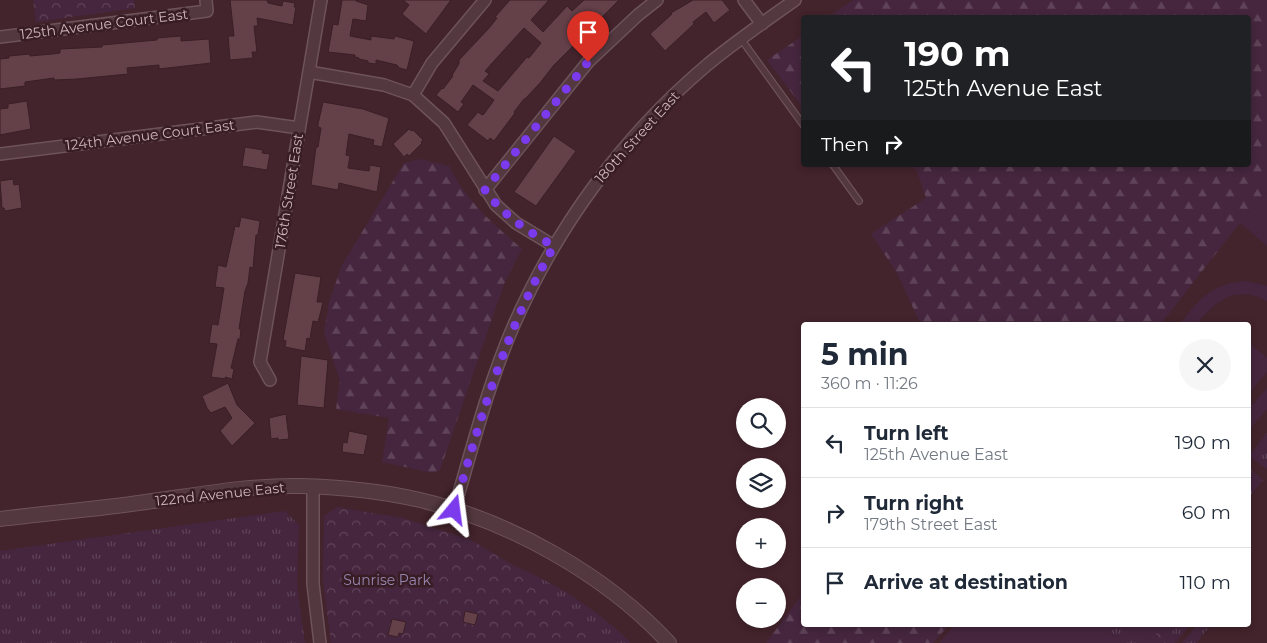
<!DOCTYPE html>
<meta charset="utf-8">
<style>
body{margin:0;font-family:Montserrat,sans-serif;background:#f6f6f7;color:#1f2937;height:100vh;display:flex;flex-direction:column;font-size:19px;white-space:nowrap}
*{box-sizing:border-box;margin:0}
p{font-size:16px;color:#747a83}
.icon{flex:none;width:28px;height:28px;fill:none;stroke:currentColor;stroke-width:2;stroke-linecap:round;stroke-linejoin:round}
.map{position:relative;flex:1;overflow:hidden}
.panel{position:absolute;left:801px;top:322px;width:450px;height:305px;display:flex;flex-direction:column;background:#fff;border-radius:5px;box-shadow:0 2px 8px #0003}
.panel>*{flex:none}
.guide{position:absolute;left:801px;top:15px;width:450px;height:152px;border-radius:5px;box-shadow:0 2px 8px #0003;background:#202124;color:#fff;overflow:hidden}
.fabs{position:absolute;left:736px;top:398px;display:grid;gap:10px}
.fabs a{display:grid;place-items:center;width:50px;height:50px;border-radius:50%;background:#fff;box-shadow:0 2px 8px #0003;font-size:25px}
.pin{position:absolute;display:grid;place-items:center;width:42px;height:42px;color:#fff;margin:-51px -21px;border-radius:50% 50% 50% 0;rotate:-45deg;box-shadow:0 0 5px #0007}
.pin .icon{rotate:45deg}
.me{position:absolute;width:55px;margin:-28px;rotate:16deg;stroke-linejoin:round;filter:drop-shadow(0 0 4px #0008)}
.turn{display:flex;align-items:center;gap:18px;height:105px;padding:0 20px;font-size:22px}
.turn .icon{width:65px;height:65px;stroke-width:2.5}
.turn b{display:block;font-size:35px;line-height:42px}
.then{display:flex;align-items:center;height:48px;padding:0 20px;background:#0003;gap:10px;font-size:19px}
.round{display:grid;place-items:center;flex:none;width:52px;height:52px;border-radius:26px;background:#f6f6f7}
.overview{display:flex;align-items:center;justify-content:space-between;height:85px;padding:0 20px}
h1{font-size:30px;font-weight:700;line-height:38px}
ul{padding:0;list-style:none}
li{display:flex;align-items:center;gap:15px;height:70px;padding:0 20px;border-top:1px solid #e0e1e3}
li div{flex:1}
li b{display:block;font-size:19px}
li em{font-style:normal}
.map>svg:first-child{display:block}
.grass{fill:url(#grass-tufts)}
.forest{fill:url(#forest-firs)}
.park{fill:url(#park-crowns)}
.garden{fill:#45263e}
.building{fill:#644049;stroke:#3a1f26;fill-rule:evenodd}
.lines{fill:none;stroke-linecap:round;stroke-linejoin:round}
.service-casing{stroke:#6d535a;stroke-width:8}
.minor-casing{stroke:#6d535a;stroke-width:14}
.tertiary-casing{stroke:#6d535a;stroke-width:16}
.service{stroke:#53383f;stroke-width:5.5}
.minor{stroke:#53383f;stroke-width:11}
.tertiary{stroke:#53383f;stroke-width:14}
.route{stroke:#7c3aed;stroke-width:9;stroke-dasharray:0 16.2}
.labels{text-anchor:middle;dominant-baseline:central;stroke-width:5;stroke-linejoin:round;paint-order:stroke}
.street-label{font-size:14px;fill:#cdb5bb;stroke:#381d24}
.park-label{font-size:14px;fill:#9887b3;stroke:#381d24}
</style>
<div class="map">
<svg width="1267" height="643" viewBox="0 0 1267 643">
<defs>
<pattern id="grass-tufts" width="24" height="20" patternUnits="userSpaceOnUse" patternTransform="scale(1.25)"><rect width="24" height="20" fill="#45263e"/><path d="M3 7l-1-3M5 7V3M7 7l1-3M15 17l-1-3M17 17v-4M19 17l1-3" fill="none" stroke="#5f4358"/></pattern>
<pattern id="forest-firs" width="22" height="20" patternUnits="userSpaceOnUse" patternTransform="scale(1.25)"><rect width="22" height="20" fill="#45263e"/><path d="M5 1l3.5 6h-7zM16 11l3.5 6h-7z" fill="#5f4358"/></pattern>
<pattern id="park-crowns" width="20" height="18" patternUnits="userSpaceOnUse" patternTransform="scale(1.25)"><rect width="20" height="18" fill="#45263e"/><path d="M2 6a3 3 0 1 1 6 0M12 15a3 3 0 1 1 6 0" fill="none" stroke="#5f4358"/></pattern>
</defs>
<rect width="100%" height="100%" fill="#43232c"/>
<path class="grass" d="M1267,433V469L1249,456Z
M1249,468L1263,480L1249,497Z
M285,511L299,525L297,585L305,643H0V551Z
M513,565C557,584 597,609 631,643H601Z
M1101,625H1126L1148,643H1122Z
M1177,625H1190L1175,643H1162Z
M1197,625H1211L1196,643H1182Z"/>
<path class="forest" d="M853,0H1267V192L1235,229L1160,325H921L897,273L871,234L926,198L917,171L912,165H1249V18L828,17Z
M804,35V109L767,60Z
M420,159L449,166C466,201 493,224 522,249L504,284L440,470L433,473L382,462L389,418L336,409L340,381L324,332L329,302L342,265L404,163Z
M804,592V625H949L933,643H766Z"/>
<path class="park" d="M33,0H134L135,8L36,22Z
M337,507L403,518L471,540L513,565L601,643H331L323,581L324,516Z
M1126,625H1177L1162,643H1148Z"/>
<path class="garden" d="M1267,192V246L1240,223Z
M1246,281L1267,286V301C1235,284 1216,301 1196,325H1179C1199,300 1211,283 1246,281Z
M1249,343L1267,358V372L1249,393Z
M1267,388V409L1249,430V409Z
M954,625H1101L1122,643H939Z
M1133,625H1159L1162,627L1151,640Z"/>
<path class="building" d="M230,0H267L268,3L282,6L283,1L295,3L294,7H296L293,25L257,18L258,26H254L257,52H252L253,58L230,60L228,36H234Z
M342,0H356V1L368,5L366,21L353,19L350,36L371,40V36L394,39L395,36L414,41L407,70L399,68L397,65L376,60V64L368,63V61L359,59V58L355,57V55L328,52L333,24L338,25Z
M403,0H451L426,34L402,14L409,5Z
M510,0H549L531,20L543,32L567,6L572,11L584,0H619L554,65L540,83L525,99H524L514,112L515,113L494,141L490,138L488,141L467,125L478,112L482,115L484,114L494,100L473,85L461,102L464,104L458,112L436,95L442,88L443,89L453,76L452,75L459,64V60L490,27L497,18L495,17ZM524,28L541,43L529,58L527,57L498,91L483,81L489,74L485,71Z
M693,0H722L730,10L714,23L706,12L693,22L694,24L665,51L650,34L672,14L671,13Z
M181,36V41L209,39L211,63L159,69V65L127,68L128,74L77,79L54,80V78L25,82V86L0,89V59L9,58V56L30,54V56L52,54L60,53V49L102,47V45L157,40V38Z
M27,101L31,129L0,135V109L8,108V104Z
M323,102L363,109L389,118L382,147L373,145L374,140L349,134L346,155L350,156L348,168L369,171L370,165L381,167L377,192L339,183L338,190L311,185L316,147H318L321,128L318,127V124Z
M409,129L411,131L413,130L423,140L421,142L422,143L409,156L407,154L404,157L393,144Z
M554,136L576,151L536,206L514,192Z
M245,147L263,150L262,153L270,154L267,170L242,166Z
M13,179L14,185L19,184L22,208L5,211L4,208H2L0,181Z
M241,217L260,221L258,235H256L253,268L250,267L248,283L245,291L239,329H241L240,339H238L231,368L234,369L232,379L225,377L226,379L211,377L217,344L209,343L212,324L218,325L224,288L215,287L218,265L226,267L235,226L239,227Z
M295,273L321,277L317,302H323L321,311L318,322L313,321L310,339L307,338L305,351L285,347L286,341L283,340Z
M301,356L328,360L324,408L297,405Z
M228,383L237,405L255,423L232,446L220,431L232,418L225,407L211,413L207,408L202,396Z
M286,414L289,439L278,440V438L271,439L269,418Z
M349,431L368,435L364,455L342,452L343,442L347,443Z
M465,611L478,614L475,625L463,622Z
M392,619L406,622L403,634L399,633L398,637L388,635Z"/>
<g class="lines">
<defs>
<path id="service" d="M741,39L804,126
M833,165L859,201"/>
<path id="minor" d="M744,0L762,24
M0,37L207,11L206,0
M309,72L384,85L413,95L444,123L496,205L516,223L554,246
M413,95L432,63L485,0
M0,154L257,122L299,128
M485,190L588,62L638,15L657,0
M270,380L260,362L321,0
M313,487V584L320,643
M454,510C472,449 488,385 513,327C557,226 623,136 707,65C735,42 765,21 795,0"/>
<path id="tertiary" d="M0,519C49,513 98,509 146,502C197,495 248,485 300,486C340,487 381,491 420,500C510,521 606,575 669,643"/>
</defs>
<use href="#service" class="service-casing"/>
<use href="#minor" class="minor-casing"/>
<use href="#tertiary" class="tertiary-casing"/>
<use href="#service" class="service"/>
<use href="#minor" class="minor"/>
<use href="#tertiary" class="tertiary"/>
</g>
<g class="lines">
<path class="route" d="M454,510C481,417 505,331 554,246C527,231 503,215 485,190L588,62"/>
</g>
<g class="labels">
<g class="street-label">
<text transform="translate(104 24) rotate(-7)">125th Avenue Court East</text>
<text transform="translate(150 135) rotate(-7)">124th Avenue Court East</text>
<text transform="translate(637 137) rotate(-48)">180th Street East</text>
<text transform="translate(289 191) rotate(-81)">176th Street East</text>
<text transform="translate(220 494) rotate(-6)">122nd Avenue East</text>
</g>
<g class="park-label">
<text x="387" y="580">Sunrise Park</text>
</g>
</g>
</svg>
<div class="fabs">
<a><svg class="icon" aria-label="search" viewBox="0 0 24 24"><circle cx="10" cy="10" r="6"/><path d="M15 15l6 6"/></svg></a>
<a><svg class="icon" aria-label="layers" viewBox="0 0 24 24"><path d="M12 4l9 5-9 5-9-5zM3 14l9 5 9-5"/></svg></a>
<a>+</a>
<a>−</a>
</div>
<div class="pin" style="left:588px;top:62px;background:#d93025"><svg class="icon" aria-label="arrive" viewBox="0 0 24 24"><path d="M6 21V4h12l-3 4 3 4H6"/></svg></div>
<svg class="me" style="left:454px;top:510px" viewBox="-20 -20 40 40"><path d="M0-17L14 15 0 8-14 15z" fill="#7c3aed" stroke="#fff" stroke-width="4"/></svg>
<div class="guide">
<div class="turn"><svg class="icon" aria-label="left" viewBox="0 0 24 24"><path d="M17 20v-9H6M10 6l-5 5 5 5"/></svg><div><b>190 m</b>125th Avenue East</div></div>
<div class="then">Then<svg class="icon" aria-label="right" viewBox="0 0 24 24"><path d="M7 20v-9h11M14 6l5 5-5 5"/></svg></div>
</div>
<section class="panel">
<div class="overview"><div><h1>5 min</h1><p>360 m · 11:26</p></div><a class="round"><svg class="icon" aria-label="close" viewBox="0 0 24 24"><path d="M6 6l12 12M18 6L6 18"/></svg></a></div>
<ul>
<li><svg class="icon" aria-label="left" viewBox="0 0 24 24"><path d="M17 20v-9H6M10 6l-5 5 5 5"/></svg><div><b>Turn left</b><p>125th Avenue East</p></div><em>190 m</em></li>
<li><svg class="icon" aria-label="right" viewBox="0 0 24 24"><path d="M7 20v-9h11M14 6l5 5-5 5"/></svg><div><b>Turn right</b><p>179th Street East</p></div><em>60 m</em></li>
<li><svg class="icon" aria-label="arrive" viewBox="0 0 24 24"><path d="M6 21V4h12l-3 4 3 4H6"/></svg><div><b>Arrive at destination</b></div><em>110 m</em></li>
</ul>
</section>
</div>
